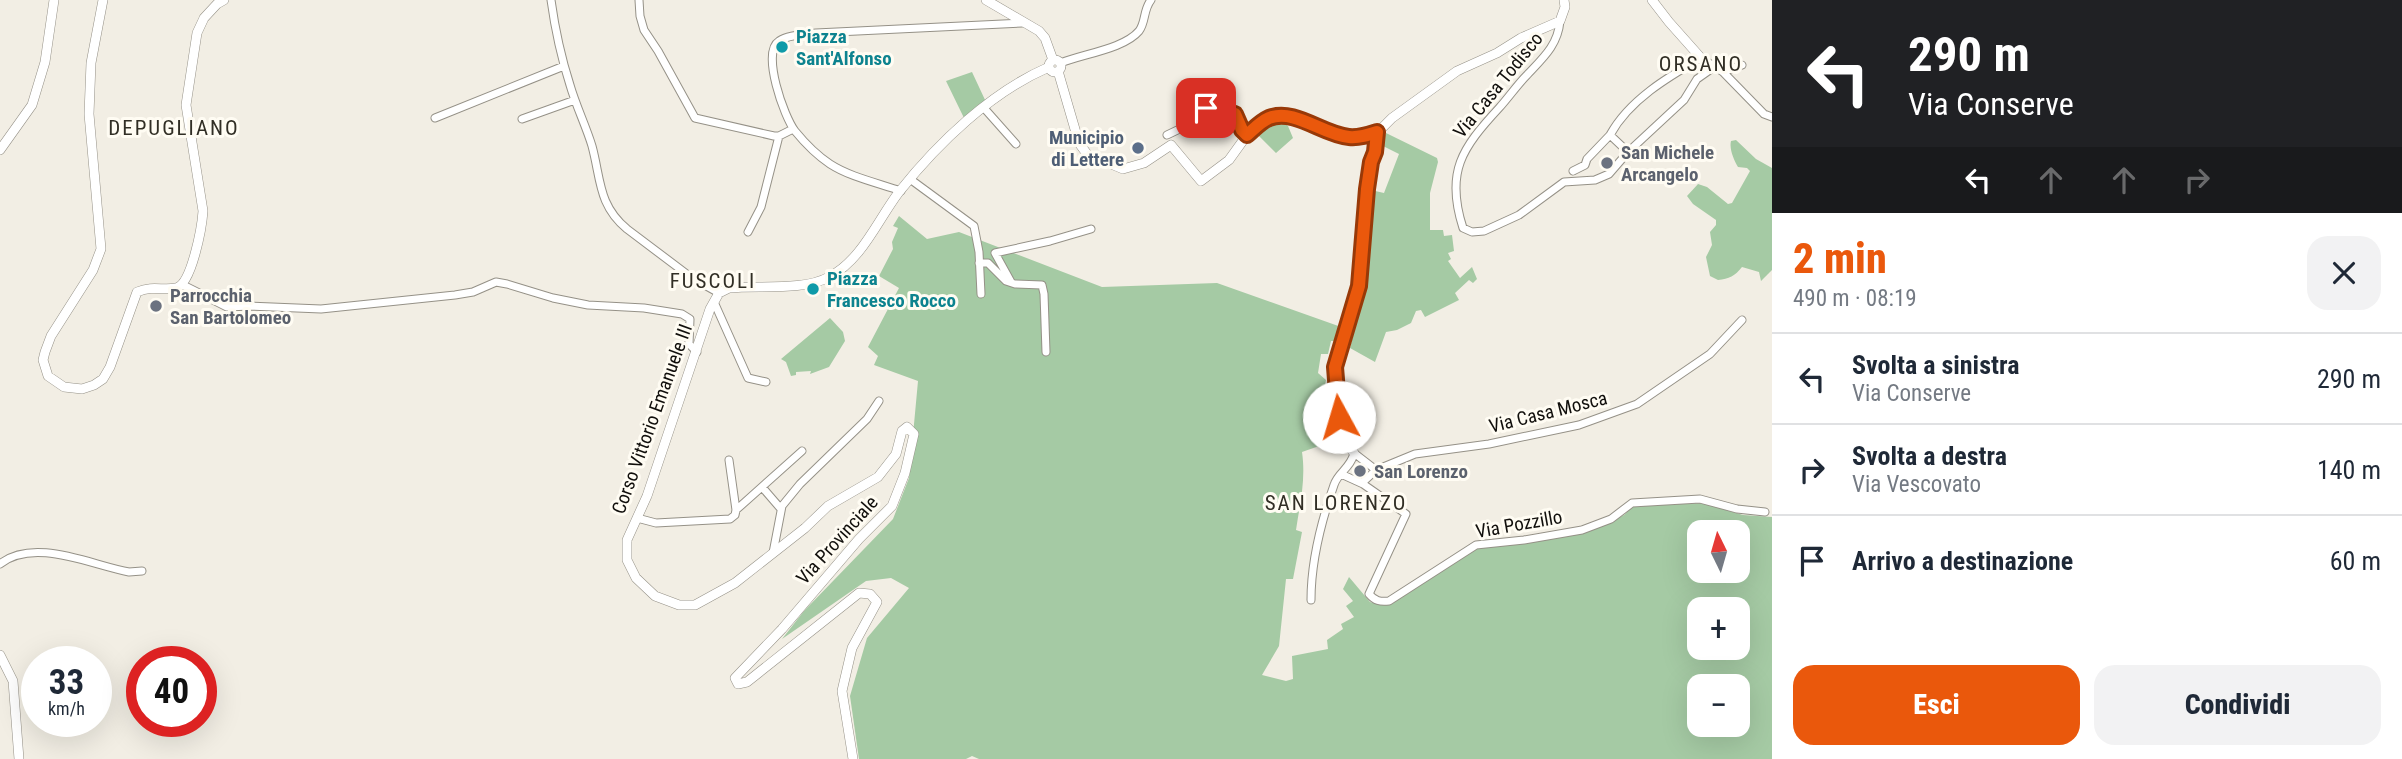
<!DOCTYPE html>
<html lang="it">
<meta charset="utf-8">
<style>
body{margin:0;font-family:"Roboto Condensed",sans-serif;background:#f2f2f3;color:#1f2937;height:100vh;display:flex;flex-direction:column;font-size:26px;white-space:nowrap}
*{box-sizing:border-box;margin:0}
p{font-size:23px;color:#747a83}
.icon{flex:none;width:38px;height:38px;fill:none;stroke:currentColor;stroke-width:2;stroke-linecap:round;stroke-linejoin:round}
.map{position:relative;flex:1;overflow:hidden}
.sheet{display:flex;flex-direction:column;background:#fff;width:630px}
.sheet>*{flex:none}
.hud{background:#202124;color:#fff;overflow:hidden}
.needle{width:46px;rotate:355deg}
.fabs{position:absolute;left:1687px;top:520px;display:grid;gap:14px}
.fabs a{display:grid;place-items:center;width:63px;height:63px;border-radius:14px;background:#fff;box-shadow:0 7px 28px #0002;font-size:35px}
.speed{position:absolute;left:21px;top:646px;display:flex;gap:14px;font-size:35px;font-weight:700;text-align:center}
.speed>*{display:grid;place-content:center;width:91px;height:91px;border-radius:50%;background:#fff;box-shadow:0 7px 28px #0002;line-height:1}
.speed small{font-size:18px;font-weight:400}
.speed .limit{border:10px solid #d22;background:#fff;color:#111}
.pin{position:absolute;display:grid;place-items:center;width:60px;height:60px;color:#fff;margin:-30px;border-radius:14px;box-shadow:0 4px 10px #0006}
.me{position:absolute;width:77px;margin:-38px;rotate:354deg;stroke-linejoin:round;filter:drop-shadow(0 0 5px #0008)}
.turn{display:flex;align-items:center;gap:24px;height:147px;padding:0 21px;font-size:32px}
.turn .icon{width:91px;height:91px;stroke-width:2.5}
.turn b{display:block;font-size:49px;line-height:60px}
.lanes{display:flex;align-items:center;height:66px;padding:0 21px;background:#0003;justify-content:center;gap:35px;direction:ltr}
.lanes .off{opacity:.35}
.round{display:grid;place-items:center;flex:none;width:74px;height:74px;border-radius:21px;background:#f2f2f3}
.headline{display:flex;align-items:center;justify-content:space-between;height:119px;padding:0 21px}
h1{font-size:42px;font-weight:800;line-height:52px;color:#ea580c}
.button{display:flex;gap:14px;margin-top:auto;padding:14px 21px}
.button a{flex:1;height:80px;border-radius:21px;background:#ea580c;color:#fff;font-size:28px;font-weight:800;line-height:80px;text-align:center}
.button a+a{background:#f2f2f3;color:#1f2937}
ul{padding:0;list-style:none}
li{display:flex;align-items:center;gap:21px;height:91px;padding:0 21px;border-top:2px solid #e0e1e3}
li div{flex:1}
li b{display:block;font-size:26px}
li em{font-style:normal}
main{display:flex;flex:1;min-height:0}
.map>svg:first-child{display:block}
.green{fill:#a5caa4;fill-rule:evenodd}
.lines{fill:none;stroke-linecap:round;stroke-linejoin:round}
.minor-casing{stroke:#959187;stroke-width:9}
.tertiary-casing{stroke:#959187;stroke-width:10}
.minor{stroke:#fff;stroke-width:7}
.tertiary{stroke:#fff;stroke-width:9}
.route-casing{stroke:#983908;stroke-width:18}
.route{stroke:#ea580c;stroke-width:12}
.culture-dot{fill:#0f9aa8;stroke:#fffcf3;stroke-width:2.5}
.service-dot{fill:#5c6f8a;stroke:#fffcf3;stroke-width:2.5}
.worship-dot{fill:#6b7280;stroke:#fffcf3;stroke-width:2.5}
.labels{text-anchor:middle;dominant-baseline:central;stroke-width:6;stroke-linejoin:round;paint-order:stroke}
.culture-label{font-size:19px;font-weight:bold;fill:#0d838f;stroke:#fffcf3;text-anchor:start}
.street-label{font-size:19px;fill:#110f0c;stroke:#fffcf3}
.service-label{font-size:19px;font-weight:bold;fill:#4e5e75;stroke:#fffcf3;text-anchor:end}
.worship-label{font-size:19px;font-weight:bold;fill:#5b616d;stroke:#fffcf3;text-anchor:start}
.neighbourhood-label{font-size:21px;letter-spacing:2px;fill:#312e25;stroke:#fffcf3}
</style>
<main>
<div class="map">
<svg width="1772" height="759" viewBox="0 0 1772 759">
<rect width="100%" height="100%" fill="#f2eee4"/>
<path class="green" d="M972,72L986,102L964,118L946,81Z
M1282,122L1288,126L1293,138L1276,153L1257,134L1272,124Z
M1386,133L1437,158L1438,162L1430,193V230H1443L1444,236L1452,235L1454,251L1448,253L1451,259L1448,261L1460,278L1472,267L1477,279L1473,283L1469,280L1455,293L1459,300L1425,317L1421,310L1416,311L1411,323L1397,330L1386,332L1375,362L1350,348L1368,272L1371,190L1384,193L1399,154L1381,145Z
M1736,140L1756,159L1772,168V270L1761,281L1759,272L1742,267C1735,276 1729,279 1718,280L1710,276L1706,257L1712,245L1710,232L1716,225V220L1693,204L1687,196L1698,184L1707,187L1728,204L1732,203L1750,171L1747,168L1738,167C1734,160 1729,149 1731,141Z
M899,216L927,239L959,232L1102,287L1217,283L1344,328L1337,341H1331L1328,354H1321L1318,373L1326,380L1316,431L1320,432L1322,445L1302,452C1306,480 1300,503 1296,530L1302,532L1293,579H1286L1279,646L1262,675L1286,681L1293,679L1292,656L1328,649L1327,640L1343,629L1341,624L1354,617L1346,606L1353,601L1343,589L1349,577L1370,602L1380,605L1401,598L1462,556L1481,547L1521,544L1548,536L1597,528L1624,515L1633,506L1703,503L1743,515L1772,517V759H979L972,756L966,759H859L850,696L867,638L909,588L891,578L866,581L782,639L804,611L893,519L909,478L918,381L874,365L878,356L868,347L899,288L879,276L893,249L892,242L898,228L893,226ZM1699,532H1738V570H1699ZM1699,609H1738V648H1699ZM1699,686H1738V724H1699Z
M830,318L843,332L845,341L829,367L810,374L811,371L796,372V375L791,376L786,362L781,359Z"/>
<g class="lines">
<defs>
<path id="minor" d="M551,0C555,29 561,57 570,85C576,106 586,126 592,146C601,179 598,205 627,229L692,278L719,293
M639,0L640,16L644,30L658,51L695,118L774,136H779L793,129
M1560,21C1558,45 1543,58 1527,75C1517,85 1509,97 1499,108C1462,148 1445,172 1463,228L1472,232L1484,231L1519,215L1564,182L1595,180L1609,174L1628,152L1684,100L1697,79L1714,67
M1061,63C1082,54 1124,49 1139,31C1146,22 1143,10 1151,0
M1723,72L1742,65
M984,108L1016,144
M435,118L564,66
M522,119L575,100
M1167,135L1190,124L1198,111L1212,107L1235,114L1247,135
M1628,152L1610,135C1629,100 1668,77 1701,58L1723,72L1764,114L1772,117
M1573,171L1585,165L1587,159L1610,135
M910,179L974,226L979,252L981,294
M901,191C878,183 850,177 830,164C818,156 804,142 795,131C784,117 761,52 779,41C789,34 805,35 816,33L1022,23
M748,232L761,207L779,136
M979,263H988L1006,281L1015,284L1042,285L1044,294L1046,352
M1011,282L995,253L1050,241L1091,229
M183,285L227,307L250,306L321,309L455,295L473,292L496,282L507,284L553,298L588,305L644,308L682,314L690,319L689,344L697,352
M714,302L748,378L766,382
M1341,474L1363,484L1406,514L1369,594C1375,601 1380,602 1389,601L1476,545L1524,540L1582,530L1611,519L1632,503L1700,499L1737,509L1765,512
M1362,483L1376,470L1415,454L1489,444L1579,425L1637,404L1710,354L1742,320
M762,487L781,509
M736,510L802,451
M637,518L656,523L730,519L735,515L736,510L729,460
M773,553L782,506L800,484L867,419L879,401
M0,564C34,537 91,565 129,572L142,571
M1311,600C1311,561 1321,522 1334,485C1338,472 1351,468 1354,453L1376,470"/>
<path id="tertiary" d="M103,0L91,63L89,114L101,249L93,270L51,336L45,352L43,360L48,376L64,387L82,389L94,385L103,379L110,367L137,292C154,285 162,291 176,288C192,284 202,226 203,211L186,105L197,33L204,18L217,4L224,0
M986,0L1039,31L1045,38L1053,60
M1652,0L1669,22L1701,58
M1049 66a6 6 0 1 1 12 0a6 6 0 1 1-12 0Z
M1058,71L1079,143L1087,154L1123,169L1144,163L1171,145L1201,181L1229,160L1247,135L1270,117L1281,116L1291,118L1352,138L1377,133L1392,118L1457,71L1497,53L1521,38L1560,21L1565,7L1564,0
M0,150L32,105L45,62L54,0
M1354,453C1339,434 1332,389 1336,365C1341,339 1352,314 1358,287C1365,256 1363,223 1367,191C1369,171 1377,152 1377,133
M0,655L13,681L19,759
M853,759L842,691L852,648L877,602L870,594L859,593L747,682L738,684L735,678L782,629L859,539L892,506L905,473L914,434L907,427L902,431L896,454L878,477L828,506L805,528L735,583L695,605H679L655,596L636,578L627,560V540L647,496L710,309L719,293L729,288C758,285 804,291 829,277C862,260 877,221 899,192C938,143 991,92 1049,67"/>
</defs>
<use href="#minor" class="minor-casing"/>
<use href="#tertiary" class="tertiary-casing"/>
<use href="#minor" class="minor"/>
<use href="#tertiary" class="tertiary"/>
</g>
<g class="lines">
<defs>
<path id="route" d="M1206,108L1212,107L1235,114L1242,130L1247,135C1254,129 1260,122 1269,118C1295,108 1323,135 1349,137C1359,138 1368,135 1377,132L1375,152L1371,162L1367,189L1359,286L1335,367L1339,417"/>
</defs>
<use href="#route" class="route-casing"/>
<use href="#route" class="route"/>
</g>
<g class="culture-dot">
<circle cx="782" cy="47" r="7"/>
<circle cx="813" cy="289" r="7"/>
</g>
<circle class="service-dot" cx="1138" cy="148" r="7"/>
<g class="worship-dot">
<circle cx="1607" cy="163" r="7"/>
<circle cx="156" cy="306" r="7"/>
<circle cx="1360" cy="471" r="7"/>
</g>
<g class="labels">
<g class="culture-label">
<text x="796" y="36">Piazza<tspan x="796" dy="22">Sant'Alfonso</tspan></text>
<text x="827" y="278">Piazza<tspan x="827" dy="22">Francesco Rocco</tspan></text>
</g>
<g class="street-label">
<text transform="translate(1498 85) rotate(-51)">Via Casa Todisco</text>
<text transform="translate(1548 412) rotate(-14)">Via Casa Mosca</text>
<text transform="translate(652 419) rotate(-70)">Corso Vittorio Emanuele III</text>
<text transform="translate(1519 524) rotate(-10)">Via Pozzillo</text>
<text transform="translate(837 540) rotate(-48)">Via Provinciale</text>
</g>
<g class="service-label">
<text x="1124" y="137">Municipio<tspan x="1124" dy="22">di Lettere</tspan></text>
</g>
<g class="worship-label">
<text x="1621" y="152">San Michele<tspan x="1621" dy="22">Arcangelo</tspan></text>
<text x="170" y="295">Parrocchia<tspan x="170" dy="22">San Bartolomeo</tspan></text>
<text x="1374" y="471">San Lorenzo</text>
</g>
<g class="neighbourhood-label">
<text x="1701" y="64">ORSANO</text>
<text x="174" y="128">DEPUGLIANO</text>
<text x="713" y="281">FUSCOLI</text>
<text x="1336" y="503">SAN LORENZO</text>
</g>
</g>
</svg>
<div class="fabs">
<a><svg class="needle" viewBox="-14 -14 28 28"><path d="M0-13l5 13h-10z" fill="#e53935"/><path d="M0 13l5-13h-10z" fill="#747a83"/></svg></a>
<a>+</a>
<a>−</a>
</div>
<div class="speed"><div>33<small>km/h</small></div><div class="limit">40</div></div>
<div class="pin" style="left:1206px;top:108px;background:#d93025"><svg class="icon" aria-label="arrive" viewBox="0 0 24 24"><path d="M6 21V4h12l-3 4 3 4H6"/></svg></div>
<svg class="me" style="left:1339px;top:417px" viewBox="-20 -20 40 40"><circle r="19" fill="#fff"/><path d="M0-13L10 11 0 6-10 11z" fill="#ea580c"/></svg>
</div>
<section class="sheet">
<div class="hud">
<div class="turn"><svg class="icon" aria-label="left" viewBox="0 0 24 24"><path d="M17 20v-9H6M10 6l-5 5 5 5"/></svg><div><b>290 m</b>Via Conserve</div></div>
<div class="lanes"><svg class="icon" aria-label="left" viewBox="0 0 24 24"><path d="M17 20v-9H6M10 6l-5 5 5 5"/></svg><svg class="icon off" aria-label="ahead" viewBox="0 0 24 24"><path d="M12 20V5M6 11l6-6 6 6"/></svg><svg class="icon off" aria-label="ahead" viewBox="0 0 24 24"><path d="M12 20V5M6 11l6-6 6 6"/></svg><svg class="icon off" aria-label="right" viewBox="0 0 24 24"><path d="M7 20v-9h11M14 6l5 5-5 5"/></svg></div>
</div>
<div class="headline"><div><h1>2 min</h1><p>490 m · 08:19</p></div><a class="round"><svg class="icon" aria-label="close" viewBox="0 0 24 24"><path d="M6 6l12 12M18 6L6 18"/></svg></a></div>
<ul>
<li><svg class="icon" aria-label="left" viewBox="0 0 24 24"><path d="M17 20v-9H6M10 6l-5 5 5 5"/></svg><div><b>Svolta a sinistra</b><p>Via Conserve</p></div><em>290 m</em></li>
<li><svg class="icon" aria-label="right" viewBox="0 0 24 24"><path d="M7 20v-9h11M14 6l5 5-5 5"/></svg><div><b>Svolta a destra</b><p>Via Vescovato</p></div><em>140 m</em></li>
<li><svg class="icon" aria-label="arrive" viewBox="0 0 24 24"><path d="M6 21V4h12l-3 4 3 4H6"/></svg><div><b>Arrivo a destinazione</b></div><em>60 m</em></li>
</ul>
<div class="button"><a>Esci</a><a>Condividi</a></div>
</section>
</main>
